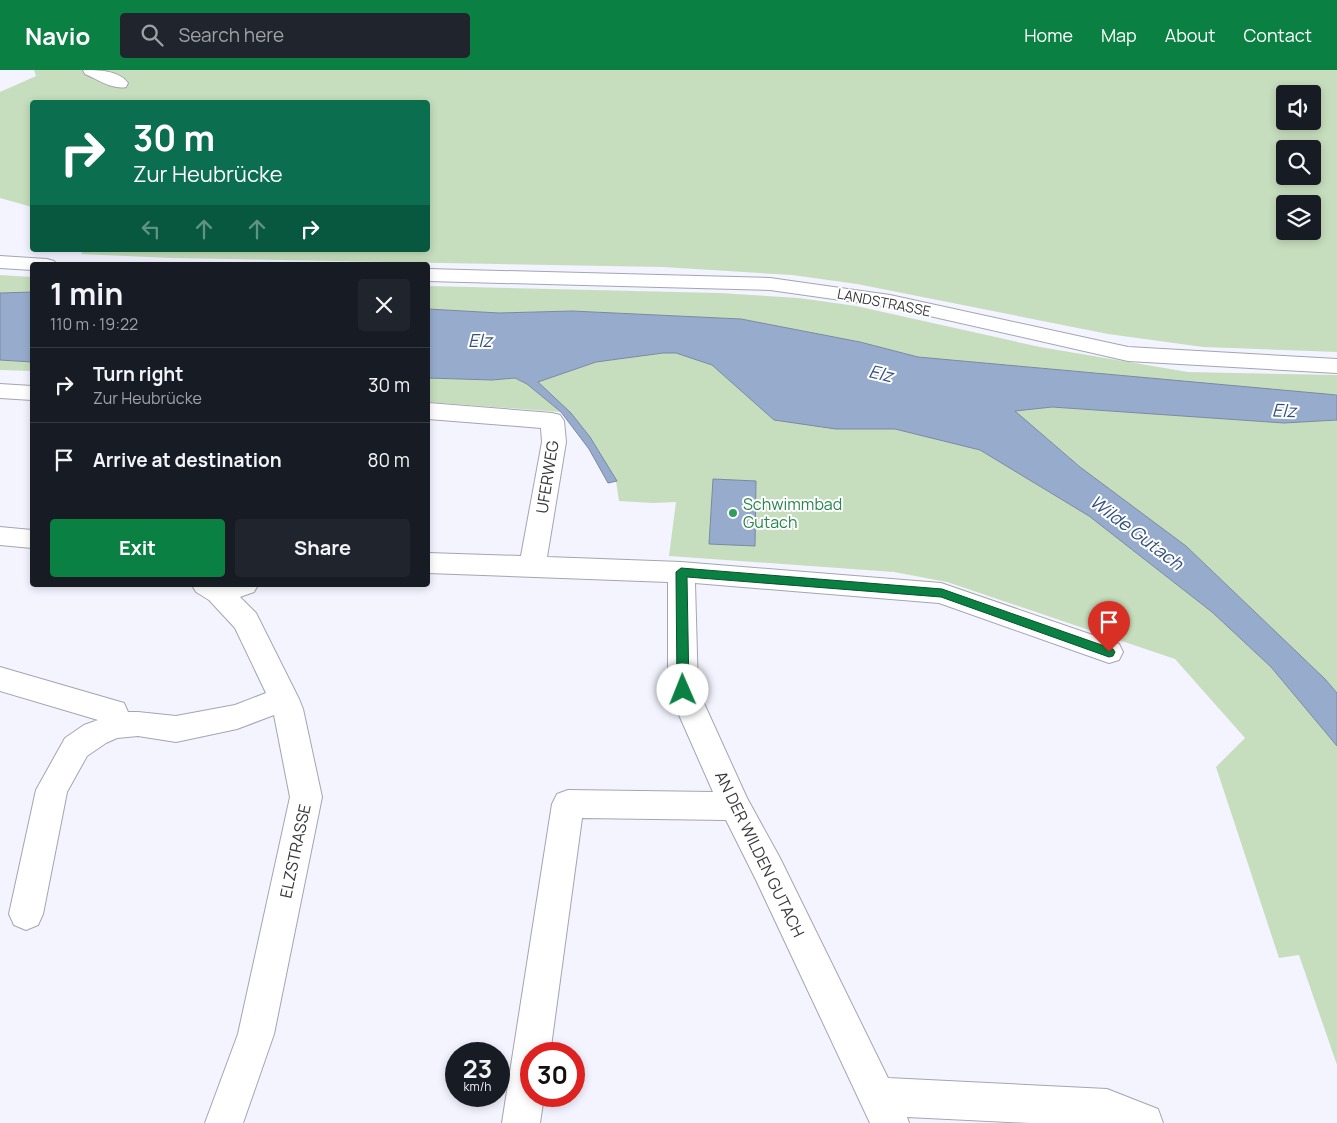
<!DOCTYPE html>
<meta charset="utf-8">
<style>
body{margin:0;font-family:Manrope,sans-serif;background:#20242c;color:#f1f3f6;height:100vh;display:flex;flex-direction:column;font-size:19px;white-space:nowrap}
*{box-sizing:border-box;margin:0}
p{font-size:16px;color:#9ea1a6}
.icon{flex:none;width:28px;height:28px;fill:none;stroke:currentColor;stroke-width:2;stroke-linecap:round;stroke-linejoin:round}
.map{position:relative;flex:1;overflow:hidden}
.drawer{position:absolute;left:30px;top:192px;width:400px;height:325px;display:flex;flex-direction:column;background:#171b24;border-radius:5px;box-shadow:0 2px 8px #0003}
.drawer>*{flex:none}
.top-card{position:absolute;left:30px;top:30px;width:400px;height:152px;border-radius:5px;box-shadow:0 2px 8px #0003;background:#0b6e4f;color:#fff;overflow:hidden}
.buttons{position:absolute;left:1276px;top:15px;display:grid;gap:10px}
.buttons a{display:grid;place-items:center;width:45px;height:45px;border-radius:5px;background:#171b24;box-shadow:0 2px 8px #0003;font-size:25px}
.speed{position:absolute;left:445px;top:972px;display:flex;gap:10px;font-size:25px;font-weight:700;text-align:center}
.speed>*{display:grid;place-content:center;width:65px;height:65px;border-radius:50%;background:#171b24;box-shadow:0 2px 8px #0003;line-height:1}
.speed small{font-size:12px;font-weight:400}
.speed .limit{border:8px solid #d22;background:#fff;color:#111}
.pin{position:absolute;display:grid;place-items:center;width:42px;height:42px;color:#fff;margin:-51px -21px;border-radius:50% 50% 50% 0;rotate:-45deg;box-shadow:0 0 5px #0007}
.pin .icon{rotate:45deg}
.me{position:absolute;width:55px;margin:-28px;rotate:359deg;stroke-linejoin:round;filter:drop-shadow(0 0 4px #0008)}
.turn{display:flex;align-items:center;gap:18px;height:105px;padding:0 20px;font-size:22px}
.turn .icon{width:65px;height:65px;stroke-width:2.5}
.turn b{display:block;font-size:35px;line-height:42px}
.lanes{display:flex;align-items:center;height:48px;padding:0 20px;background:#0003;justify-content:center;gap:25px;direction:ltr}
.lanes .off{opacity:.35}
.round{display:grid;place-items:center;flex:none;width:52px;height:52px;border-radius:5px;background:#20242c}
.overview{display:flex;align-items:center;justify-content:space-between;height:85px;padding:0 20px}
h1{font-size:30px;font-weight:700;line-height:38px}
.primary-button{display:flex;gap:10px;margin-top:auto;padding:10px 20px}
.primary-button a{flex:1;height:58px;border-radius:5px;background:#0b8043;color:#fff;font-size:20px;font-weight:700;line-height:58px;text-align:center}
.primary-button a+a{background:#20242c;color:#f1f3f6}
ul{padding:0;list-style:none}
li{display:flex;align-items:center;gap:15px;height:75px;padding:0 20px;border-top:1px solid #363941}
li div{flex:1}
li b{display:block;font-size:19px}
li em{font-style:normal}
header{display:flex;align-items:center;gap:30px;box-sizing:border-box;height:70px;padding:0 25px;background:#0b8043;color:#fff}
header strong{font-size:24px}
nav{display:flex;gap:28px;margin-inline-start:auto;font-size:18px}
.search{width:350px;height:45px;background:#20242c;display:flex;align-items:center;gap:12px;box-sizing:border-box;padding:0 18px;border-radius:5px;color:#9ea1a6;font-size:19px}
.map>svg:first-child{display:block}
.green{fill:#c6debd;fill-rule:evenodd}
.water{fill:#97accd;stroke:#7a89a2}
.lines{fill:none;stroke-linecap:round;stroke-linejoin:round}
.minor-casing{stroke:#a4a5b0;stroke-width:2}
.minor{fill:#fff;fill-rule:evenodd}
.route{fill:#0b8043;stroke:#07532c}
.leisure-dot{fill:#2e9e5b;stroke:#fff;stroke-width:2}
.labels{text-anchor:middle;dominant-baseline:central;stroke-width:4;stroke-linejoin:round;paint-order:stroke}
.far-street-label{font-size:14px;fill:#37383c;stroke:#fff}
.street-label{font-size:16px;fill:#37383c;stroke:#fff}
.leisure-label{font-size:16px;fill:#27864d;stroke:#fff;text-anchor:start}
.water-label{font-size:18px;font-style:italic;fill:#34527f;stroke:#fff}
</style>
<header>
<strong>Navio</strong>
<div class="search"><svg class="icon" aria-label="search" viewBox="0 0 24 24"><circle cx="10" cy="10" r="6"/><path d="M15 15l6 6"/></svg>Search here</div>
<nav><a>Home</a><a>Map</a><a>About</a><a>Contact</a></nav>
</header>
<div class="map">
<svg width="1337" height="1053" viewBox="0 0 1337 1053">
<rect width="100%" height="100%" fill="#f3f4ff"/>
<path class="green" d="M34,0H1337V282L1203,277L1108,264L857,214L792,205L663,197L171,188L81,184L84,180H428V32H32V137L0,128V22L36,6ZM1285,24H1312V51H1285ZM1285,79H1312V106H1285ZM1285,134H1312V161H1285Z
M0,205L32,207V222L0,223Z
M428,216L719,223L799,228L856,236L1040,277L1188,302L1337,305V324H1317L918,287L860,272L741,249L572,241L499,243L428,239Z
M663,283H676L712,295L774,350L895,359L980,380L1089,446L1212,542L1271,597L1337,676V995L1299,885L1279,888L1216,697L1245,668L1175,589L947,512L894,502L669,486L676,432L653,433L619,431L616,411L590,367L571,343L537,312L596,292Z
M0,290L32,292V301L0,300Z
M428,308L492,310L515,308L527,314L561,342L428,332Z
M1052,337L1284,353L1337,350V623L1325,609L1186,476L1080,397L1015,341Z"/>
<path class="water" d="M32,222V292L0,290V223Z
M428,239L499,243L572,241L741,249L860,272L918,287L1337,325V350L1284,353L1052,337L1015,341L1080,397L1186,476L1325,609L1337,623V676L1271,597L1212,542L1089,446L980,380L895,359H836L774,350L712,295L676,283H663L596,292L538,312L571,343L590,367L617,411L608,413L589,379L561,342L527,314L515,308L492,310L428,308Z
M713,409L756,411L755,476L709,474Z"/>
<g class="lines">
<defs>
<path id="minor" d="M83,0C97,0 119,0 128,13L126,17C113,20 97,9 85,4Z
M0,186L47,189L54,191L57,195H32V200L0,198Z
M428,199L770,208L890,225L1128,277L1337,289V303L1128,291L890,237L770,220L428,211Z
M0,314L32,316V330L0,328Z
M428,333L552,343L560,345L564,351L566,372L547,487L681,492L941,513L1119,574L1123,582L1119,590L1109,593L939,533L695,513L698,620L747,728L780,788L888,1008L1107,1019L1158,1039L1163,1053H1030L907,1047L909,1053H870L756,810L726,750L582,748L550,984H531V1026H544L540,1053H502L552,734L557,724L568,720L713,722L668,620V512L428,503V483L521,486L542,372L541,358L428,349Z
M0,457L32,460V478L0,475Z
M192,515H258L254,522L240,527L256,543L299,629L303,639L322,727L274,964L243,1053H205L238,964L290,727L274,645L237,659L176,672L138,666L117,668L106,673L87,686L67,722L43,844L38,855L26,860L14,855L9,844L36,720L65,668L84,655L98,650L0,621V597L124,633L128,642H138L176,646L235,635L266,623L235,558L209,530L196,522Z"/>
</defs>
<use href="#minor" class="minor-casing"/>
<use href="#minor" class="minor"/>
</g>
<path class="route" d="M681,498L942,519L1113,579L1115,582L1113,586L1109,587L941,527L687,507L689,620L687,624H678L677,620L676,502Z"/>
<circle class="leisure-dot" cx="733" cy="443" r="5"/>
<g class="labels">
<g class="far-street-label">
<text transform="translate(884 232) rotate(11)">LANDSTRASSE</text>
</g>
<g class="street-label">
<text transform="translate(547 407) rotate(-81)">UFERWEG</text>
<text transform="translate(295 781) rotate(-78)">ELZSTRASSE</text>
<text transform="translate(760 784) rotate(64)">AN DER WILDEN GUTACH</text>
</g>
<g class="leisure-label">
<text x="743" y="434">Schwimmbad<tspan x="743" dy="18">Gutach</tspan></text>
</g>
<g class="water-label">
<text x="480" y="270">Elz</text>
<text transform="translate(881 303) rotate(13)">Elz</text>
<text transform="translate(1284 340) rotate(2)">Elz</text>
<text transform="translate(1137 462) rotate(37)">Wilde Gutach</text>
</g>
</g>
</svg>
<div class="buttons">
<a><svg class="icon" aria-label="sound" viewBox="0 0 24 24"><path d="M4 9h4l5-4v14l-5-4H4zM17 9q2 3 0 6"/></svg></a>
<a><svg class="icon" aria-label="search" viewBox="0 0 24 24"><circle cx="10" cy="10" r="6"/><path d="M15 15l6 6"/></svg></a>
<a><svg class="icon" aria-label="layers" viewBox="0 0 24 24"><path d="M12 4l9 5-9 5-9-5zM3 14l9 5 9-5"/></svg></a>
</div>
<div class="speed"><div>23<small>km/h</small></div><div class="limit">30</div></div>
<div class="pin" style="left:1109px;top:582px;background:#d93025"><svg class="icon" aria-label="arrive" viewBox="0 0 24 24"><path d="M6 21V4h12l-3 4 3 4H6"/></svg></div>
<svg class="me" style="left:683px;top:620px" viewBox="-20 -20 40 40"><circle r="19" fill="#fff"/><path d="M0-13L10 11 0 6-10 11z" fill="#0b8043"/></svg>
<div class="top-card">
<div class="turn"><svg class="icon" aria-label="right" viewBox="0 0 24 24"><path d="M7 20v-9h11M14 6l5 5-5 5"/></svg><div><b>30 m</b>Zur Heubrücke</div></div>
<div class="lanes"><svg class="icon off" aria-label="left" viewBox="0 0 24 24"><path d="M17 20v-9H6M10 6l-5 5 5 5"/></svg><svg class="icon off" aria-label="ahead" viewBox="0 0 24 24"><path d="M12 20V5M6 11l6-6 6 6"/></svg><svg class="icon off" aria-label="ahead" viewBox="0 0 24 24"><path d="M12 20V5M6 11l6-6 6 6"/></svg><svg class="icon" aria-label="right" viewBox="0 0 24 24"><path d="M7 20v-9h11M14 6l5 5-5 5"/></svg></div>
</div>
<section class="drawer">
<div class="overview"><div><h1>1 min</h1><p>110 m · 19:22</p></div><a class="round"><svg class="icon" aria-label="close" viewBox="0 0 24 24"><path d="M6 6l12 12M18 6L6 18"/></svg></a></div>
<ul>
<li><svg class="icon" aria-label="right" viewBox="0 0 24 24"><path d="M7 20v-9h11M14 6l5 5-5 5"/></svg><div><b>Turn right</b><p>Zur Heubrücke</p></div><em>30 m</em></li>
<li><svg class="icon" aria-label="arrive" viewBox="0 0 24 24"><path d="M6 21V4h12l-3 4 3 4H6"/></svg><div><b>Arrive at destination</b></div><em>80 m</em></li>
</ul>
<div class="primary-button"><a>Exit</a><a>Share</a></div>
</section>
</div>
